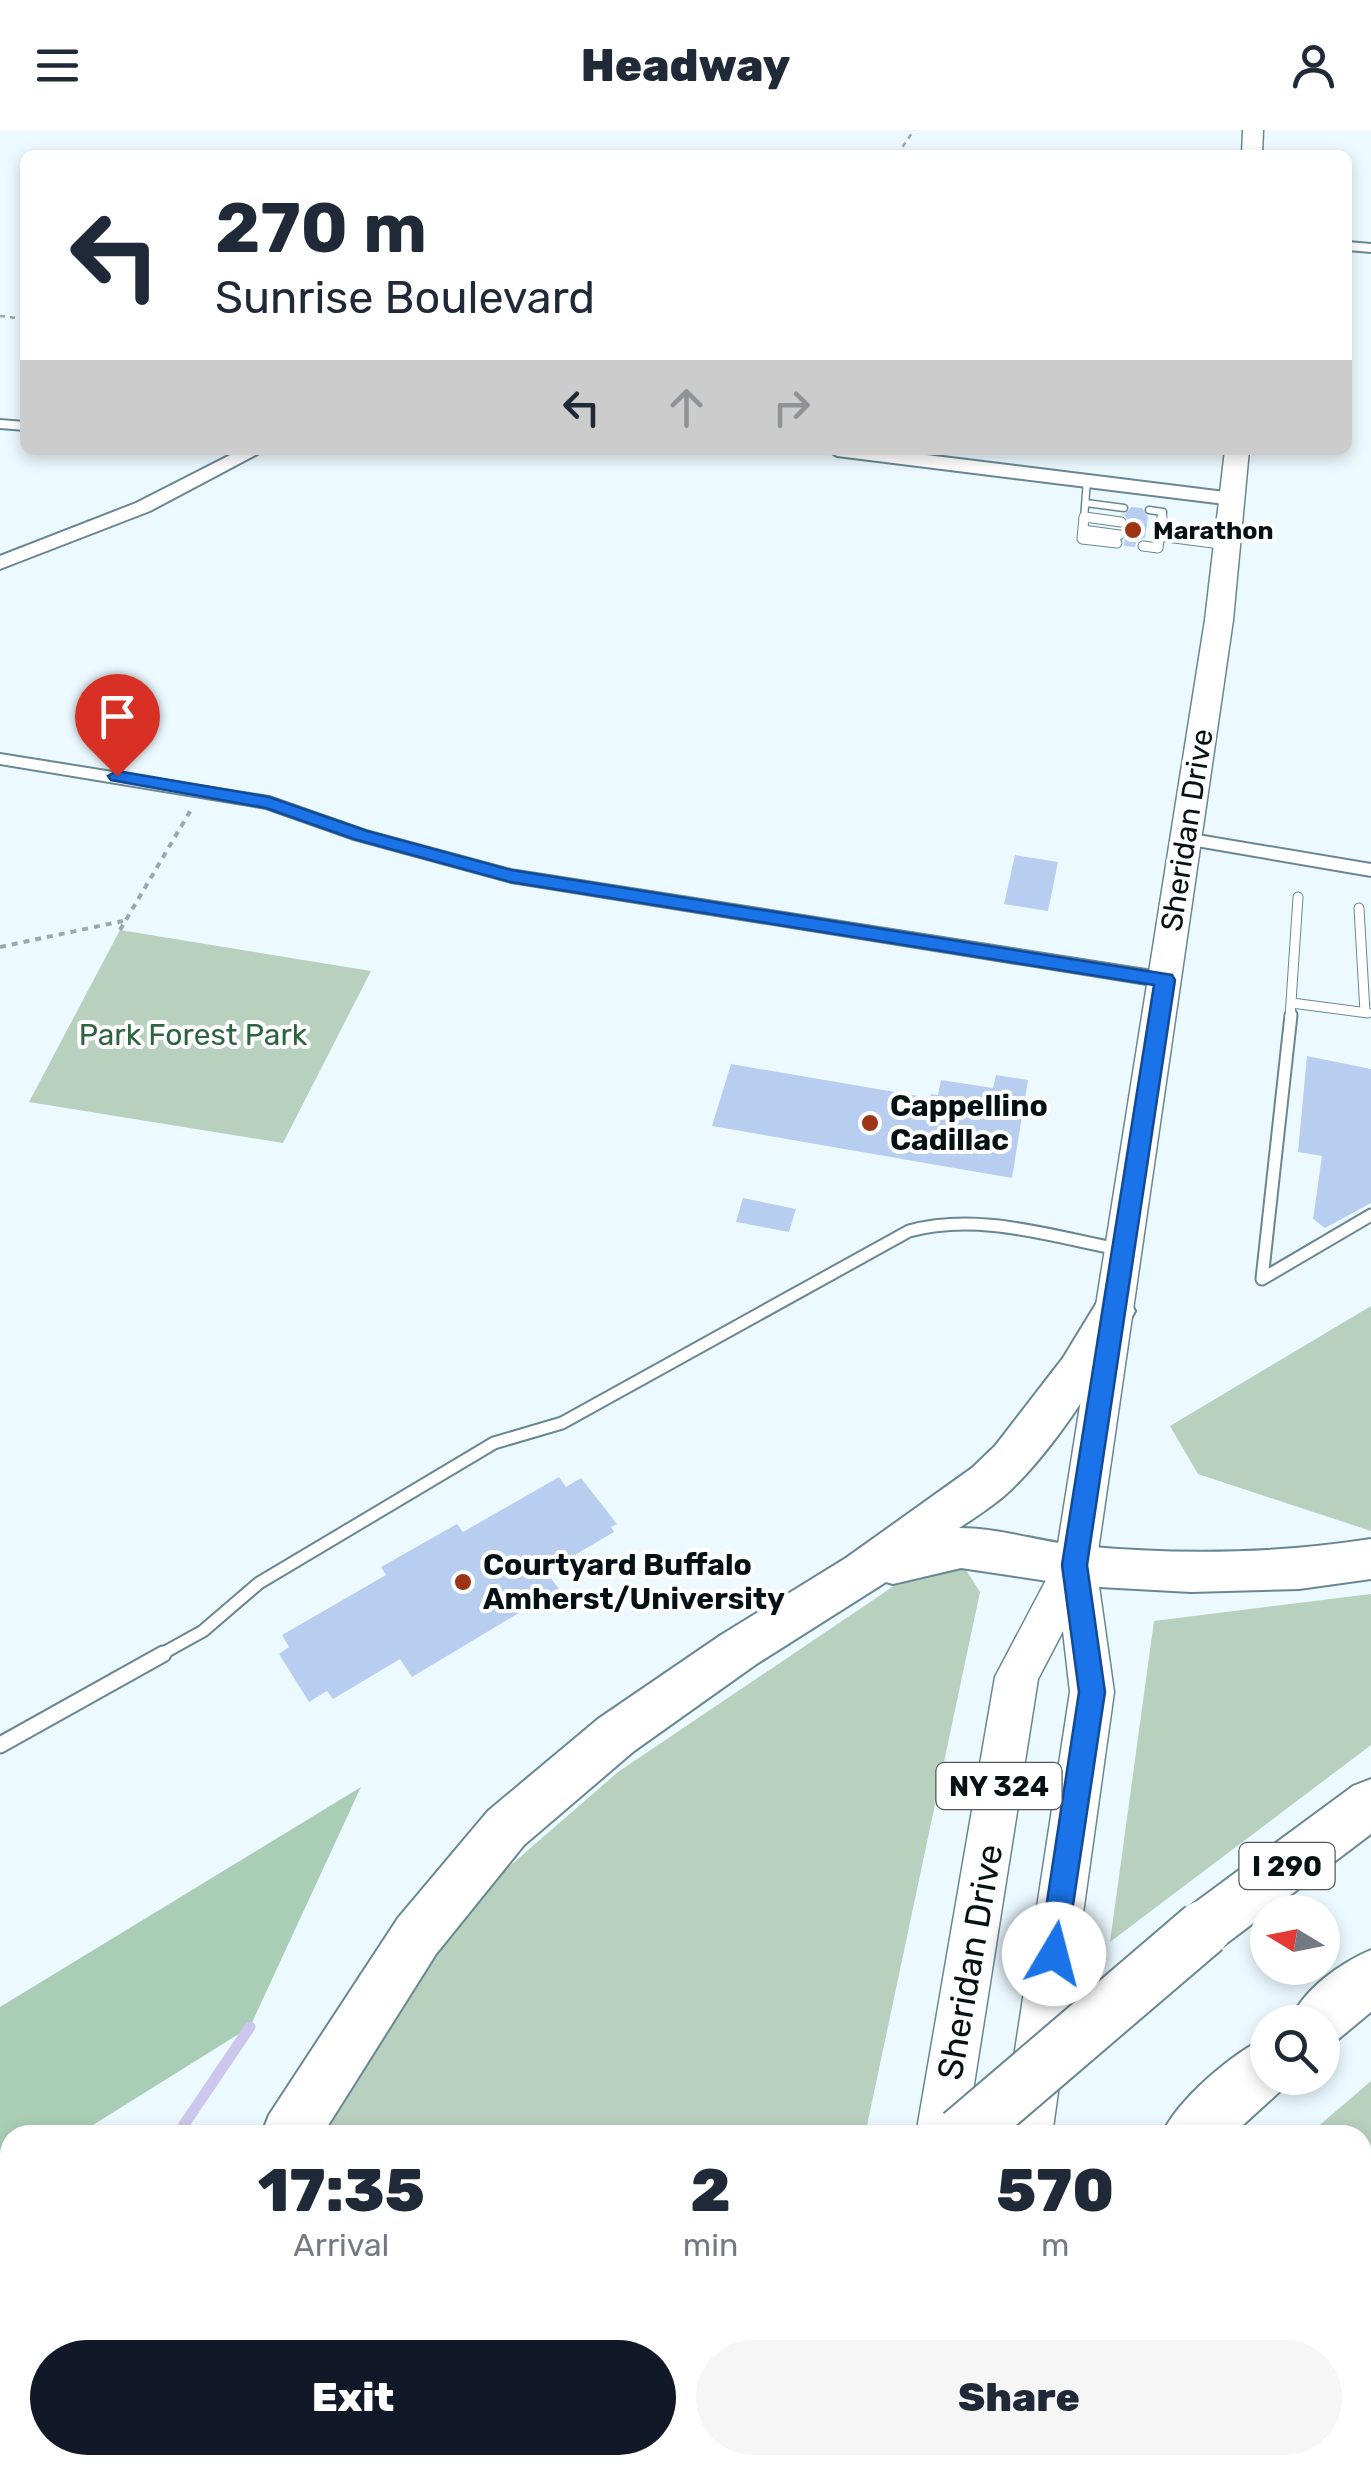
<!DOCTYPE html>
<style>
body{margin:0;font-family:Rubik,sans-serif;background:#f6f6f7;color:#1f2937;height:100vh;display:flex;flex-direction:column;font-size:38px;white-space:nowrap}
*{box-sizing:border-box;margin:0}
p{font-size:32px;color:#747a83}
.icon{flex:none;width:55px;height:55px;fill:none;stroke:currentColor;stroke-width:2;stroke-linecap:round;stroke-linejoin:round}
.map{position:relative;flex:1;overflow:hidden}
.side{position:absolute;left:0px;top:1995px;width:1372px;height:350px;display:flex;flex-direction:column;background:#fff;border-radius:30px 30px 0 0;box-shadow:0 5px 15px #0003}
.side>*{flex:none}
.banner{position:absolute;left:20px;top:20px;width:1332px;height:305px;border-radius:15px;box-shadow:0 5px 15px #0003;background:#fff;color:#1f2937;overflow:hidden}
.needle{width:65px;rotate:280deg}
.fabs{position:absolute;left:1250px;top:1765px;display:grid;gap:20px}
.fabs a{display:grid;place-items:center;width:90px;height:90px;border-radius:50%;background:#fff;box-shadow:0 5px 15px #0003;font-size:50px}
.pin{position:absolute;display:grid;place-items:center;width:85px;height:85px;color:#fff;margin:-102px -42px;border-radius:50% 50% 50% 0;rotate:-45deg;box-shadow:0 0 10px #0007}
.pin .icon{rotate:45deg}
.me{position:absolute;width:110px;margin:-55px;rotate:8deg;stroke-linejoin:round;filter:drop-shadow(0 0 8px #0008)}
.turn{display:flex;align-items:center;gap:35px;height:210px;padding:0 30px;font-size:45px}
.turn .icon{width:130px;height:130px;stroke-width:2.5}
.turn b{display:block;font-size:70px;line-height:85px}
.lanes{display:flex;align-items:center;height:95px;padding:0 30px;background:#0003;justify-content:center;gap:50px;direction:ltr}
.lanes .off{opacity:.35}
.eta{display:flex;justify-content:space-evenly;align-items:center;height:170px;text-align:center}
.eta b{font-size:60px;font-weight:800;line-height:70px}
.button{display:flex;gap:20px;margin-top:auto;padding:20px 30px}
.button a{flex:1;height:115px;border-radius:60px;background:#111827;color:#fff;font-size:40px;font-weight:800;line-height:115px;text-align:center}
.button a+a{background:#f6f6f7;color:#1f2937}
header{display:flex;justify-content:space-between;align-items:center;height:130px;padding:0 30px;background:#fff;font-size:45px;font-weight:800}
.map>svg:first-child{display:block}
.green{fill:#b8d0be}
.forest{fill:#aaceb5}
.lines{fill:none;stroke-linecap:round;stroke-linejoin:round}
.stream{stroke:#cec7ed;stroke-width:11}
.building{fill:#b8cef0}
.service-far3-casing{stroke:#698793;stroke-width:9}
.service-far2-casing{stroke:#698793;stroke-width:11}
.service-far1-casing{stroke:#698793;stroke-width:15}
.service-casing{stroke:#698793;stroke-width:19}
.minor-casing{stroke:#698793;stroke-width:4}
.tertiary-casing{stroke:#698793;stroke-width:4}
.primary-casing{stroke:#698793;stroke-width:3}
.motorway-casing{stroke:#698793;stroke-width:4}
.path-far1{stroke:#9ba7ac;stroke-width:2.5;stroke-dasharray:5 5;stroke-linecap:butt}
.path{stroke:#9ba7ac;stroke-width:4;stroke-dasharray:6 6;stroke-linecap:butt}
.service-far3{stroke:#fff;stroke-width:6}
.service-far2{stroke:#fff;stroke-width:9}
.service-far1{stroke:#fff;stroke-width:11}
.service{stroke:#fff;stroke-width:15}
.minor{fill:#fff;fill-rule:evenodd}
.tertiary{fill:#fff;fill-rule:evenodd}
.primary{fill:#fff;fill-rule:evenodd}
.motorway{fill:#fff;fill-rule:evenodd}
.motorway-bridge-casing{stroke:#698793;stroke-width:59;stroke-linecap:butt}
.motorway-bridge{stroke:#fff;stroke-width:55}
.route{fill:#1a73e8;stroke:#114b97;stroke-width:2.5}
.poi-dot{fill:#9c3415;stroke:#fff;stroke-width:4}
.labels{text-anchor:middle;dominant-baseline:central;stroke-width:8;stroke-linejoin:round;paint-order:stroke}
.far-poi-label{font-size:25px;font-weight:bold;fill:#061115;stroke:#fff;text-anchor:start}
.shield{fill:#fff;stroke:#51585b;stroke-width:2.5}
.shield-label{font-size:28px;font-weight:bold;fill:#061115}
.street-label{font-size:30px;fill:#061115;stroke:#fff}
.park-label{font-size:30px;fill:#2c6442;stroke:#fff}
.poi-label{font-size:30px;font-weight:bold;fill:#061115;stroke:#fff;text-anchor:start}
.near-street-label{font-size:35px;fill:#061115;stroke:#fff}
</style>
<header><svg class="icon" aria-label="menu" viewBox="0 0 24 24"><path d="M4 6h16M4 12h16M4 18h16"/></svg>Headway<svg class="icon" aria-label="person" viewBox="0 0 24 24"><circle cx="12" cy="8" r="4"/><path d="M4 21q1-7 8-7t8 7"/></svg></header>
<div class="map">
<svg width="1371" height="2345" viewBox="0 0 1371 2345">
<rect width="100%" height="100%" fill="#ecfaff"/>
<path class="green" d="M120,800L371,841L283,1013L29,972Z
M1371,1176V1401L1198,1344L1170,1296Z
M963,1435L980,1462L865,2005H308L467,1773L618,1642L919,1439Z
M1371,1464V1615L1110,1812L1154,1491Z
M1371,1951V2141L1363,2149L1362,2005H1308Z
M96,2335H505L494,2345H90Z"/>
<path class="forest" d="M361,1657L250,1897L77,2005H10V2047L0,2053V1877Z"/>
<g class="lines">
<path class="stream" d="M177,2005L250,1897
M0,2245L10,2234"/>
</g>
<path class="building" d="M1131,377L1142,378L1148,387L1145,408L1137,410L1135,417L1124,416L1125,399L1129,392L1124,385Z
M1015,725L1058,732L1048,781L1004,774Z
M1307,926L1371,939V1073L1325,1098L1313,1089L1322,1026L1298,1022Z
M731,934L930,968L931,964L938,965L941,950L993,958L996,945L1028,950L1012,1048L712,996Z
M743,1068L796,1079L789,1102L736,1092Z
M559,1347L566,1357L581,1348L617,1394L611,1397L614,1402L546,1442L559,1459L412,1547L400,1529L333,1569L327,1561L309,1572L279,1524L289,1517L282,1505L386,1445L381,1437L457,1394L463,1402Z"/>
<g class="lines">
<defs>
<path id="service-far3" d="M1086,373L1124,378
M1149,380L1163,382L1162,389
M1085,387L1101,389
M1084,389L1087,350"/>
<path id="service-far2" d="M1084,387L1082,409L1117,413
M1085,387L1121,392
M1083,400L1119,405
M1159,406L1228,415
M1143,416L1158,418L1162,387
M1359,778L1365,882
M1292,873L1368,883
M1290,887L1298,767"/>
<path id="service-far1" d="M1262,1149L1291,885
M1262,1149L1371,1085
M158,1526L203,1501L259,1453L494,1313L562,1293L909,1101C978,1082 1050,1106 1118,1119"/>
<path id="service" d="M0,1615L163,1524"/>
<path id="minor" d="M1348,112L1371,114V122L1348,120Z
M0,290L25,292V300L0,298Z
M0,624L269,667L366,701L511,740L1165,843L1175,850L1165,857L511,752L354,709L266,678L0,634Z
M1186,703L1371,734V746L1179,713V705Z"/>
<path id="tertiary" d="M240,320H265L150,381L0,439V426L136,373Z
M827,320H886L1233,363L1243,369L1233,375L837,326Z"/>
<path id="primary" d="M1243,0H1263L1262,25H1242Z
M1225,320H1249L1233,490L1096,1435L1114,1562L1052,2005H1002L1070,1562L1063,1501L1038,1549L966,2005H916L995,1547L1055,1433L1205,490Z
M858,2335H912L911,2345H857Z
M952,2335H1006L1005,2345H951Z"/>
<path id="motorway" d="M1114,1164L1129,1169L1135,1181C1106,1238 1052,1324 1004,1366C990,1378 974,1388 959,1398C1001,1398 1040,1412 1081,1416C1177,1425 1275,1424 1371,1409V1449L1299,1459L1191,1462L1081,1456L961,1438L893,1454L886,1452L755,1535L634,1621L524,1715L436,1824L322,2005H261L269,1985L398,1788L488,1681L598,1589L721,1505L846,1428L972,1338L995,1316L1063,1228L1099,1169Z
M1371,1649V1704L1223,1816L1204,1824L1185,1816L1178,1798L1185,1780L1353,1656Z
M1371,1820V1882L1336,1911L1322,1917V1892H1290C1301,1861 1340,1833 1371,1820Z
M1268,1907V1948H1290L1288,1954L1232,2005H1162C1176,1971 1234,1921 1268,1907Z
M38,2335H103L99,2345H34Z
M558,2335H626L622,2345H554Z
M806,2335H875L871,2345H802Z"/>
</defs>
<use href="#service-far3" class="service-far3-casing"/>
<use href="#service-far2" class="service-far2-casing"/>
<use href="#service-far1" class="service-far1-casing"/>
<use href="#service" class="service-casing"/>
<use href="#minor" class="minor-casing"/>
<use href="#tertiary" class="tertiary-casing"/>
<use href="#primary" class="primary-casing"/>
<use href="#motorway" class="motorway-casing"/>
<path class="path-far1" d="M897,25L914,0
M0,186L25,189"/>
<path class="path" d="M120,800L192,678
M0,817L123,791"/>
<use href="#service-far3" class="service-far3"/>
<use href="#service-far2" class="service-far2"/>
<use href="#service-far1" class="service-far1"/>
<use href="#service" class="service"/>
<use href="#minor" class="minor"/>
<use href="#tertiary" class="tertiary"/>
<use href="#primary" class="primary"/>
<use href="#motorway" class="motorway"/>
<defs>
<path id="motorway-bridge" d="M962,2005L1204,1798"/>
</defs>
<use href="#motorway-bridge" class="motorway-bridge-casing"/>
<use href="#motorway-bridge" class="motorway-bridge"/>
</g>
<path class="route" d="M117,641L269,667L367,701L511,740L1172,845L1175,850L1087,1435L1105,1562L1064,1835L1054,1839L1044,1835L1039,1824L1079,1562L1062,1435L1154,855L511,752L354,709L266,678L111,650L108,646Z"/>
<g class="poi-dot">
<circle cx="1133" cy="400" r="10"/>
<circle cx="870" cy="993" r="10"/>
<circle cx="463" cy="1452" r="10"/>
</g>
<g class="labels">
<g class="far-poi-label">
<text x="1153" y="400">Marathon</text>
</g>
<g class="shield">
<rect x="936.5" y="1633" width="125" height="46" rx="8"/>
<rect x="1239.5" y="1713" width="95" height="46" rx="8"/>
</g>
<g class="shield-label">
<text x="999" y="1656">NY 324</text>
<text x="1287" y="1736">I 290</text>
</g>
<g class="street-label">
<text transform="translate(1187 700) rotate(-81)">Sheridan Drive</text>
</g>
<g class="park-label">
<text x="193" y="905">Park Forest Park</text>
</g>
<g class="poi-label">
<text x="890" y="976">Cappellino<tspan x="890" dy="34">Cadillac</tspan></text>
<text x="483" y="1435">Courtyard Buffalo<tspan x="483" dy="34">Amherst/University</tspan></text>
</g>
<g class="near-street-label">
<text transform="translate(970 1832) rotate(-80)">Sheridan Drive</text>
</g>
</g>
</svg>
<div class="fabs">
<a><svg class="needle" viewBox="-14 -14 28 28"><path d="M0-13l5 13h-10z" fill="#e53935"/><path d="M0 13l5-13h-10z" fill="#747a83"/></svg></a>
<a><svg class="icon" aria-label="search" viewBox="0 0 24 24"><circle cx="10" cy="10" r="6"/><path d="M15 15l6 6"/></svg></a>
</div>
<div class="pin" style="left:117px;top:646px;background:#d93025"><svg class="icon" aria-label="arrive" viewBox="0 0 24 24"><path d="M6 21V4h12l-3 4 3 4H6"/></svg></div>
<svg class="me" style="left:1054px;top:1824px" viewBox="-20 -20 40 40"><circle r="19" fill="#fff"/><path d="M0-13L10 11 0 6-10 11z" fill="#1a73e8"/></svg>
<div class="banner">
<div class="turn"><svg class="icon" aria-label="left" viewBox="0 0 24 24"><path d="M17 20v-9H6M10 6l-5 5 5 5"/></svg><div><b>270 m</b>Sunrise Boulevard</div></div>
<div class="lanes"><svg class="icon" aria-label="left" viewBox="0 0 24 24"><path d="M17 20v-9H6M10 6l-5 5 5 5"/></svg><svg class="icon off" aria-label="ahead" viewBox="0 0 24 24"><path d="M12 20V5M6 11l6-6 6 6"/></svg><svg class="icon off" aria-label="right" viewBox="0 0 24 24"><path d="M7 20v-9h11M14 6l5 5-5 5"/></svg></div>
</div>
<section class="side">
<div class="eta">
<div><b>17:35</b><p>Arrival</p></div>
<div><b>2</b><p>min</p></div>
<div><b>570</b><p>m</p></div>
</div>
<div class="button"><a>Exit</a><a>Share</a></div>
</section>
</div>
